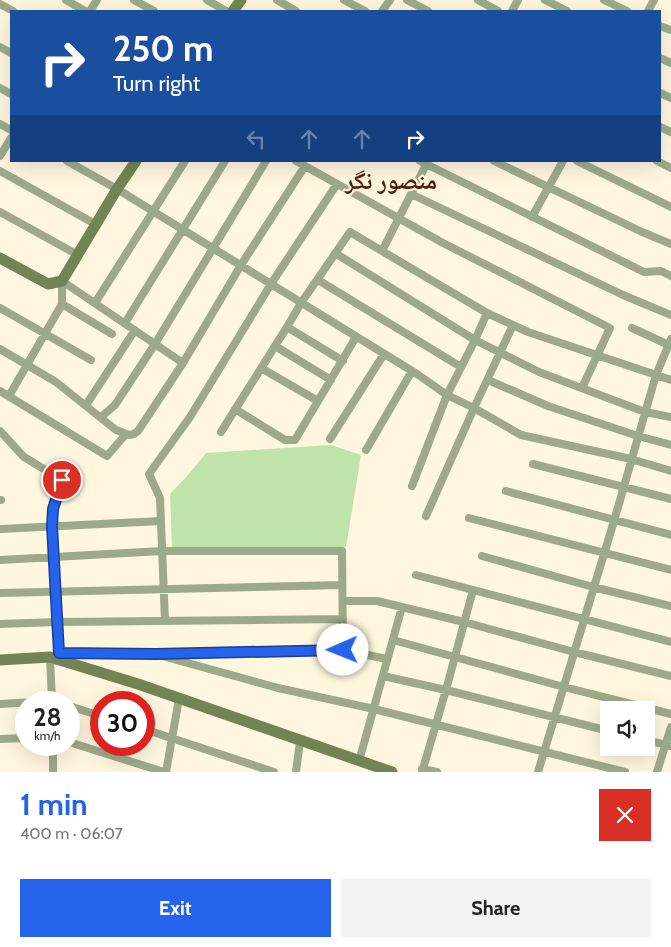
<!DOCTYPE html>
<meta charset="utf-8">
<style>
body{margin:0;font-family:Cabin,"Noto Naskh Arabic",sans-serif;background:#f2f2f2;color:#222;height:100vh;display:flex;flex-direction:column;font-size:19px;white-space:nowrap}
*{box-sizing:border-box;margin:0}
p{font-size:16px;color:#767676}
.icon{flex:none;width:28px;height:28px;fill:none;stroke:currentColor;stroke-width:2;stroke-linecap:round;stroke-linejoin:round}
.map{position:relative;height:772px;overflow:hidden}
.details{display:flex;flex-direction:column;background:#fff;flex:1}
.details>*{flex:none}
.guide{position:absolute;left:10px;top:10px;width:651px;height:152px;border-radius:0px;box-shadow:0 5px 20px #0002;background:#1a4fa0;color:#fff;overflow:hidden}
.buttons{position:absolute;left:600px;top:701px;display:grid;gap:10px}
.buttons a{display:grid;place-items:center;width:55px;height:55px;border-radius:0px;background:#fff;box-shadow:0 5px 20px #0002;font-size:25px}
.speed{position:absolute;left:15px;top:691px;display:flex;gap:10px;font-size:25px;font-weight:700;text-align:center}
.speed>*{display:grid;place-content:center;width:65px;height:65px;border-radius:50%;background:#fff;box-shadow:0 5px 20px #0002;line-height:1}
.speed small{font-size:12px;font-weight:400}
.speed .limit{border:8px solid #d22;background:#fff;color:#111}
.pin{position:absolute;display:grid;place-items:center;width:42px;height:42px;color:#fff;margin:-21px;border:2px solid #fff;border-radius:50%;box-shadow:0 1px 5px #0007}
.me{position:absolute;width:55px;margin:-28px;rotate:269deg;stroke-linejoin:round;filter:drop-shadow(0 0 4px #0008)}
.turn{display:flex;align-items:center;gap:18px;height:105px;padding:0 20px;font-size:22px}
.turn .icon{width:65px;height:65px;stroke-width:2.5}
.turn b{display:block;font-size:35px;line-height:42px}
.lanes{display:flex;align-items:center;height:48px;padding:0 20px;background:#0003;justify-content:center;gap:25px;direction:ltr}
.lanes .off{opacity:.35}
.round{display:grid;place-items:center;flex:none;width:52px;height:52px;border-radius:0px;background:#f2f2f2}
.summary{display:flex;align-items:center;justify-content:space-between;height:85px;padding:0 20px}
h1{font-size:30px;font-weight:700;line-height:38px;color:#2563eb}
.action{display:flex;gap:10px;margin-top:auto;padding:10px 20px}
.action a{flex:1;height:58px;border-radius:0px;background:#2563eb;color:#fff;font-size:20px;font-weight:700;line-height:58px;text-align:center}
.action a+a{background:#f2f2f2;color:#222}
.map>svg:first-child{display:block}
.green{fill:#bee3ab}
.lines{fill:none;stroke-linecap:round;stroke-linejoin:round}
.street{stroke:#9daa8a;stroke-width:8}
.secondary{stroke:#728456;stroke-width:11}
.route-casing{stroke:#184099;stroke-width:12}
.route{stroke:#2563eb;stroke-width:9}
.labels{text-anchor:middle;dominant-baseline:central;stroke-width:4.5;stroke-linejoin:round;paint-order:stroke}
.district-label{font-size:24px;font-weight:bold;fill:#501f0b;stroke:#fef6dd}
</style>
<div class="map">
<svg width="671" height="772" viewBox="0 0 671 772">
<rect width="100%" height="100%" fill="#fef6dd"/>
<path class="green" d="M331,445L361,455L346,547H172L170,494L188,475L206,453Z"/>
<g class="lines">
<path class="street" d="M66,0L85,11
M134,0L154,11
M207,0L226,11
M277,0L296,11
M344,0L365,11
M407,0L428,11
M478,0L498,11
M545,0L567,11
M604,0L627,11
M0,4L13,11
M90,11L97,0
M382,11L390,0
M512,11L518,0
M648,11L654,0
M660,26L671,30
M0,47L11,53
M660,58L671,63
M0,88L11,94
M660,93L671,98
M0,124L11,130
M660,127L671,132
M0,156L11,138
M67,161L117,189L417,374L447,395L474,408L521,435L631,459L671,471
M296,161L443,243L610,328L582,388
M420,161L644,272L661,271L671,276
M428,161L382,251L487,313L528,332L671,380
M494,161L640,231L671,244
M577,161L671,207
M657,161L671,168
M0,171L97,225
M411,194L623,295L671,315
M0,212L78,255
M532,217L563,161
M335,253L475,340L539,372L645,412L671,417
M318,280L461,367
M62,281L183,363L241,265L305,166
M95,303L185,161
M62,304L112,334
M0,308L91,360
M125,323L225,161
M287,327L343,361
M632,328L671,346
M275,346L331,380
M0,349L56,382L116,430L129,435L134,434L138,431L183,363
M261,368L318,401
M488,380L548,406L638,436L671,445
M0,391L107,456L126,434
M9,396L62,304V281
M86,405L135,330
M235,409L285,440H295L356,337
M101,417L115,405L155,344L266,161
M0,431L24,457L62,480L53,509L52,526L59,658
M221,432L287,327L301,303L350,232L382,251
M330,439L384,354
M366,450L412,371
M533,464L671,499
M412,486L447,395L475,340L487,313
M506,491L671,535
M0,500H1
M426,516L474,408L513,325
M469,518L671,570
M0,529L161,521
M482,556L593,587L671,606
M0,560L162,551H342L343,650
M416,575L671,642
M0,593L342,585
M343,601H377L464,622L574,652L671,676
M165,621L160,498L149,474L190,417L271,284L337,184
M0,624L58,622L343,619
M393,640L564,687L671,714
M59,653L155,654L343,650L387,659
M155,654L278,688L374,709L625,772
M50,657L52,702
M383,676L446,690L609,731
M0,704L52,701L56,702
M69,706L101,716
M144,729L274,772
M0,739L26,738
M646,740L671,746
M69,742L164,772
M53,745V772
M359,761L402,607
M422,769L437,772
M166,772L179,699
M296,772L300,741
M422,772L446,690L473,590
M538,772L614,521L656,375L671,339
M657,772L671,727"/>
<path class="secondary" d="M233,11L241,0
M0,258L48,284L62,281L117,189L136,161
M0,660L50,657L138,684L392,772"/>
</g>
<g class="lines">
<defs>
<path id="route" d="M62,480L53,509L52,526L59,653L156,654L343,650"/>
</defs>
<use href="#route" class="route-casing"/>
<use href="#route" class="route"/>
</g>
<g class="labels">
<g class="district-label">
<text x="391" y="180">منصور نگر</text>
</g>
</g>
</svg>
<div class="buttons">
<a><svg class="icon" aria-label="sound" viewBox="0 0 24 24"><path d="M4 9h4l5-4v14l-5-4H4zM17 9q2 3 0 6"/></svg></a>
</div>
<div class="speed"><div>28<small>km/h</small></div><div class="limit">30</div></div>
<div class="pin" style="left:62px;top:480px;background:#d93025"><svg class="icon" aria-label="arrive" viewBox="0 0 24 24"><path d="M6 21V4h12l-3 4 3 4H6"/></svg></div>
<svg class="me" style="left:343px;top:650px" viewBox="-20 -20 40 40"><circle r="19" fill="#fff"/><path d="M0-13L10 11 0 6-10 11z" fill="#2563eb"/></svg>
<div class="guide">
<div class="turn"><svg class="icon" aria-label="right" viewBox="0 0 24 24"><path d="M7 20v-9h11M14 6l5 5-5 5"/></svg><div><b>250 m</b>Turn right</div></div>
<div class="lanes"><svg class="icon off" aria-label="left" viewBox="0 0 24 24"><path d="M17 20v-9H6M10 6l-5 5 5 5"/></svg><svg class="icon off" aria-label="ahead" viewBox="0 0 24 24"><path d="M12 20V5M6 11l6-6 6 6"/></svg><svg class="icon off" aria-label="ahead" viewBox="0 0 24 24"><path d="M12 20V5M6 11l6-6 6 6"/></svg><svg class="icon" aria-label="right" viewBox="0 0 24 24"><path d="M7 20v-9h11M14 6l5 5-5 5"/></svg></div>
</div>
</div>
<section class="details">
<div class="summary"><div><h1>1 min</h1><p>400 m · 06:07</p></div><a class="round" style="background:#d93025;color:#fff"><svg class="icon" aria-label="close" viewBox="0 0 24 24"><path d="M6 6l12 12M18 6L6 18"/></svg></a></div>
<div class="action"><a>Exit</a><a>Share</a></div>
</section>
